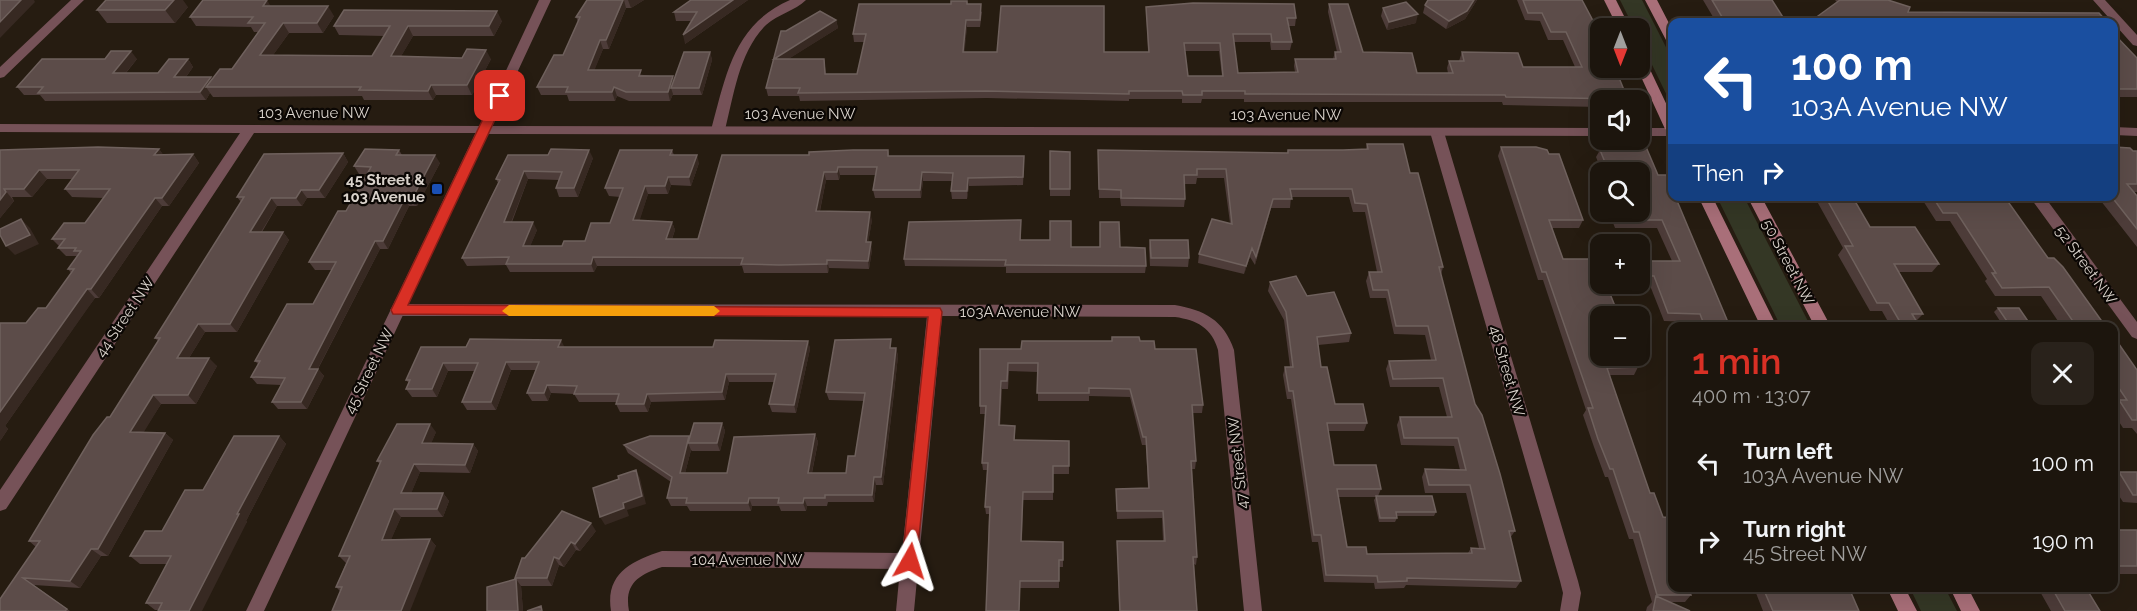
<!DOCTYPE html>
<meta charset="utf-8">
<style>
body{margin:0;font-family:Raleway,sans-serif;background:#29221b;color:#f1f3f6;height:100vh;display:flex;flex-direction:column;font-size:22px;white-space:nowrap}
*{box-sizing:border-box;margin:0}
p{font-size:20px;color:#a09f9d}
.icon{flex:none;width:33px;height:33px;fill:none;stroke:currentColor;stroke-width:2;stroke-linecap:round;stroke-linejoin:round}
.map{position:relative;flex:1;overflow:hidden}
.sheet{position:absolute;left:1668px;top:322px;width:450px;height:270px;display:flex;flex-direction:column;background:#1c150d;border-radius:12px;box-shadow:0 6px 24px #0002,0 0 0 2px #3a342e}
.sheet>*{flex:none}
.top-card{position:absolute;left:1668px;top:18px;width:450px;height:183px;border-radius:12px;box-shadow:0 6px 24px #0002,0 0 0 2px #3a342e;background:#1a4fa0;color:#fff;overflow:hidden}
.needle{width:39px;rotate:180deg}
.buttons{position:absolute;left:1590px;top:18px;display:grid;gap:12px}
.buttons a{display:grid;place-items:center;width:60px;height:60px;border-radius:12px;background:#1c150d;box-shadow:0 6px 24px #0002,0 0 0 2px #3a342e;font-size:30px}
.pin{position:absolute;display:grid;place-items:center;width:51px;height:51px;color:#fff;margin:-26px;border-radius:12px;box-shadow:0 3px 9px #0006}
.me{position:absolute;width:66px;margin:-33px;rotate:6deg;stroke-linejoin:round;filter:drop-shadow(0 0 4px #0008)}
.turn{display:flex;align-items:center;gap:21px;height:126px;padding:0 24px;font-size:27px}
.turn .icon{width:78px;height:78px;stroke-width:2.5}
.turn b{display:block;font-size:42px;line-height:51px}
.then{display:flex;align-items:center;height:57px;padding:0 24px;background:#0003;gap:12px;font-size:22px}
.round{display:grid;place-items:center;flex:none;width:63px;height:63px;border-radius:12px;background:#29221b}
.overview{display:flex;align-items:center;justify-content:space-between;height:102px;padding:0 24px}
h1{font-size:36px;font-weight:600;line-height:45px;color:#d93025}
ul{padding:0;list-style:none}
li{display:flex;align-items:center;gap:18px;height:78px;padding:0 24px}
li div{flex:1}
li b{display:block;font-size:22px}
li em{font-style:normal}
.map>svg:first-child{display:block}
.green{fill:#343725}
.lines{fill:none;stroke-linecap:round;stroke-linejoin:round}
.minor{fill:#765258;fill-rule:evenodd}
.tertiary{fill:#765258;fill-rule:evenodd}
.secondary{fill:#a96f79;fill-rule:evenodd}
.wall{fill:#4d3c39;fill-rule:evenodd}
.shaded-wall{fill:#372922}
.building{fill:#5c4c49;stroke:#6f615d;stroke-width:1.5;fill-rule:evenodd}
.route{fill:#d93025;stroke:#8d1f18;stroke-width:1.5}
.slow{fill:#f59e0b}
.transit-dot{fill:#1a4fb4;stroke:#0b0704;stroke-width:2}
.labels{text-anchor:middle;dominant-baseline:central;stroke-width:4.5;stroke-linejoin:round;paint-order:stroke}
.street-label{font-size:15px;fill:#d9d2cb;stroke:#0b0704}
.poi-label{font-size:15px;font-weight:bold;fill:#d9d2cb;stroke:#0b0704;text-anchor:end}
</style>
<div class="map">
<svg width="2137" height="611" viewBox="0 0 2137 611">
<rect width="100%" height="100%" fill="#261c11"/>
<path class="green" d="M1620,0H1642L1672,59V106L1640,40V28H1634Z
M1717,197H1744L1811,327H1781Z
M1910,588H1945L1957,611H1921Z"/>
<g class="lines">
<path class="minor" d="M71,0H84L4,77L0,78V67Z
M539,0H551L489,133H254L6,509L0,511V490L240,133L0,132V124L480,126Z
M790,0H806C795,11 778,14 766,25C739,52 734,95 725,130L723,133H713L711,130C726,76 733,25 790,0Z
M2093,0H2105L2137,35V46L2133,45Z
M1437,128L1444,132L1578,581L1581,593L1578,611H1560L1563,593L1560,581L1430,132Z
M2029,196H2044L2137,322V339L2132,337Z
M398,304L1175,305C1204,310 1224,320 1234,350L1262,611H1244L1218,350C1212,328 1197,320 1175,317L942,316L914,611H896L900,569L662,567C638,575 624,584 629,611H611C605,574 631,561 662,551L902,553L927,316H398L393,314L390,310L393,306Z"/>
<path class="tertiary" d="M484,126L1600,128V136L488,134L264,611H246L477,130Z
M2114,127L2137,128V136L2114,135Z
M1640,128H1672V136H1640Z"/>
<path class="secondary" d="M1604,0H1616L1630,28H1618Z
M1645,0H1657L1672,29V44L1666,40Z
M1640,57L1646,61L1672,116V133L1665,129L1637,68H1640Z
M1698,196H1712L1777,327H1761Z
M1747,196H1761L1831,327H1815Z
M1887,588H1905L1917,611H1898Z
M1950,588H1968L1980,611H1961Z"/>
</g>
<path class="wall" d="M587,0H644L631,8H626L609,49H603L594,70L674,78L710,52L712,60L702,95H673V94L670,101H629L617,96L615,101H569L567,95H541L537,87L563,55L578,22L576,17Z
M691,0H748L685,44L691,21H676L674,12Z
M1428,0H1477L1465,19L1446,29L1423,13L1425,5Z
M1517,0H1582L1624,90L1621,96L1623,99L1622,100H1600V107L1503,105L1502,102H1244V99H1202L1201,103H1182V99H1129V101L987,98L800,101L799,96H768L766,88L786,31L836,20L838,28L788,59H824L826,74H857L864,42H854L853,34L951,4L967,1L968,4L982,12L980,27H967L964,52H1148L1146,7L1296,18L1295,26H1288L1292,42L1290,50H1271L1270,42H1234L1238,73L1295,72L1294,66L1295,59H1333L1335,52H1337L1328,12L1329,4L1363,52L1417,73H1448L1447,68L1449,61H1459L1462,52L1523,67H1575L1563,40H1548L1540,21L1525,20ZM1185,51H1219L1222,76H1188Z
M1703,0H1772L1786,22H1716Z
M1835,0H1888L1908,12L2107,22H1814L1818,16L1837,2Z
M271,6L334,16L323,33H289L273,55L372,56L384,36L339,35L334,26L502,21L494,36H413L401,56L491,59L472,95H436L433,100H364L362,96L213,97L210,93L206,100L45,101L40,95H24L17,87L137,59L126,73H158L188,59L193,67L186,77H211L212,79L232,69L258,32H254L251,27L196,26L190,17Z
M188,7L175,23H107L97,10Z
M1383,8L1416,23L1387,30L1381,16Z
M2114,29L2117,33L2115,36L2137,58V97H2114Z
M1367,144L1410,173L1443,267L1441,275L1475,404L1515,531L1510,538L1521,581L1516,588L1406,585L1404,588L1375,589L1374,583L1324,582L1318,542H1312L1291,399H1287L1283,375L1285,367H1290L1284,320L1268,291L1270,282L1307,296L1351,333L1349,342L1318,345L1321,367L1335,404L1367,423L1364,431H1328L1334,465L1381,489L1378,496L1436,512L1434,516H1396L1397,518L1395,522H1379L1374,500L1376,497H1339L1347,547L1367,554L1468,553L1471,548H1479L1466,493H1425L1422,477L1425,469L1460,470L1454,446L1401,445L1397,425L1400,417H1447L1439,387H1390L1386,369L1389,361L1431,360L1425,335L1394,334L1386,298H1370L1366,281L1369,272H1377L1365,212H1353L1349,197H1291L1290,208H1271L1255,265L1250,257L1244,274L1198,263L1199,254L1230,223L1224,178H1197L1196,184H1184L1185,199L1184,207L1121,206L1120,198H1099L1098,158L1287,153L1288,150H1343L1366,149Z
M1608,145L1658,175L1730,327H1697L1695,322L1664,321L1649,283H1646L1640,269L1644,261H1672L1657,228H1615L1609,212H1640V172H1602L1596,157L1600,150H1606Z
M1501,147L1583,220L1579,228H1552L1563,259L1638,367L1634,375H1610L1672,588L1691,595L1685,602H1669L1690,611H1646L1647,607L1652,602L1633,539H1629L1608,477H1605L1594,447L1583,415L1586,410L1543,280H1538L1498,156Z
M159,149L163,155L193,154L199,163L169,206H162L99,298H95L86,310L5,426L8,429L0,441L26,323L46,308L71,273L68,269L77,256H66L58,248L59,246L52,239L85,223L104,198L72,197L65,189L73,179H47L32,197H12L14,201L0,218V150Z
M399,150L402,155L440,163L417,206H409L388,249H380L318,369L324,376L307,409H278L272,402L281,385L257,384L251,377L258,364L255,361L313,304L332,270H315L309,262L346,211L367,174H359L354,166Z
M672,150L674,155L699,163L691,186L671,185L668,194H648L639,221L672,222L675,230L672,239H698L809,155L888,150L889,156L1024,164L1023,185L969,186L967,199H952L951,191L952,181H923L921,198H875L873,190L875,175H840L839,180H826L820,211L872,220L868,242L872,250L869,269L829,268L828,273H744L742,266H597L594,272H510L506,265L467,266L462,258L491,198L498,183L496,179L508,155L593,158L578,197H559L556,188L559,180L528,179L512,222L537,230L530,246H562L585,241L610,223L620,197L609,196L605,188Z
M1050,151L1070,152V196H1050Z
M2133,151H2137V192H2134L2137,196V247L2097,196H2114Z
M343,153L348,162L325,198H307L302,206H277L262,232H283L289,240L237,332H205L189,358L217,366L196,404H161L143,432L165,433L173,440L108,556H101L80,588L34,585L70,611H0L36,547L29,541L110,417L158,341L155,338L241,202L237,197Z
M1814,196H1889L1887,200H1854L1870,227L1939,264L1932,272H1899L1923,314L1916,321L1920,327H1891L1882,311H1870L1838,255L1843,248Z
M1920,196H2004L2048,258L2106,327H2062L2041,296H1995L1985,281L1987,279L1950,221H1936Z
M1021,228V240L1071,247H1120L1146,266L1145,273H1006V267L905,266L904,259Z
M1150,240L1189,258L1188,267L1150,266L1149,248Z
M1998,308L2032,327H2004L1994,312Z
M2114,337L2137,370V434L2132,428H2123L2114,414V405L2115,404L2114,402Z
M808,341L810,349L796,413L772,412L769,404L774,382H729L725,400L651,402L648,412H620L616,404L617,402H579L574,394L551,393L548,401H532L527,393L536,370H511L496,410H467L462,402L474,371H448L437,397H412L406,389L409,383L406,380L466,347H713Z
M1140,341L1155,349L1203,405L1202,413H1192L1196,461L1195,469H1192L1197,557L1196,565L1194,564L1197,611H1119L1117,541H1163L1162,518L1117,519L1116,489L1148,488L1146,445H1142L1130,397L1089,396V401H1038V372L1009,371L1008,389H1002L1000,425L1015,426V440L1069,441V474H1053V500H1023L1022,541L1063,542V567H1059V588H1020L1019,611H986L989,514H986L985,507L987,470H983L982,463L985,414H980V349H1021Z
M892,348H896L898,356L894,393L883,485H876L874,502H828L827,506H807L806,511H781L779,506H752L751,511H690L687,506H671L667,498L671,482L628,453L624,445L689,436L690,438L722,423L725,431L720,451H692L691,450L685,473H727L815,434L818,442L812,473H846L855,456L864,401L829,400L826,392Z
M436,432L431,443L473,444L478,451L470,473L420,472L411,493H443L449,501L443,517H401L391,539H430L436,546L340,591L336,587L346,563L339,556L380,464L377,461Z
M279,436L286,444L246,521L247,522L159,610H155L146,603L167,564H140L130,556L162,531L203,490Z
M2119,472H2137V503L2123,502L2114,488V476Z
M2114,530H2137V574H2114Z
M596,531L580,551L576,550L564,567L559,565L552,586H521L523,611H487L515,579L525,558Z
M1754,588H1849L1859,611H1763Z
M2038,588H2097L2089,593L2100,611H2051Z"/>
<path class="shaded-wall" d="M21,0H34L35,2L0,38V22Z
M174,0H183L188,7L175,23L165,10Z
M267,0L273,10L263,6Z
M624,0L626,8L609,49L606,40Z
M628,0H644L631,8Z
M733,0H748L685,44L683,35Z
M1474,0H1477L1465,19L1446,29L1449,21Z
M328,6L334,16L323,33L317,23Z
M497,11L502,21L494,36L489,26Z
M1418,14L1416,23L1387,30L1389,22Z
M836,20L838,28L776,67L774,59Z
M966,20L967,27L964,60L963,52Z
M283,23L289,33L266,65L260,55Z
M408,26L413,36L396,65L391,56Z
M600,40L603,49L591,79L588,70Z
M486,50L491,59L472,95L467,85Z
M131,51L137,59L119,81L113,73Z
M710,52L712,60L702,95L699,88Z
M188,59L193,67L180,85L174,77Z
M673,76L676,84L671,88L673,94L670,101L668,92Z
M211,77L216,85L206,87L210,93L206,100L200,92Z
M431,85L436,95L433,100L428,91Z
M614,87L617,96L615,101L612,92Z
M159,149L165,157L154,155Z
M589,150L593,158L578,197L574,188Z
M343,153L348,162L325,198L319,190Z
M193,154L199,163L169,206L162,198Z
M435,155L440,163L417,206L412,199Z
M697,155L699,163L691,186L689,177Z
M838,167L840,175L839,180L837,172Z
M39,170L47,179L32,197L24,189Z
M524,171L528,179L508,230L504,222Z
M824,172L826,180L818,219L816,211Z
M922,172L923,181L921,198L920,190Z
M668,177L671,185L668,194L665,186Z
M968,178L969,186L967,199V191Z
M645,186L648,194L637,229L633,220Z
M4,189L14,201L0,218V200Z
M301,190L307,198L302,206L296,198Z
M155,198L162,206L99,298L91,289Z
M271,198L277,206L256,240L250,232Z
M405,198L409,206L388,249L383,241Z
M1273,199L1271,208L1255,265L1256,257Z
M870,212L872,220L867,250L866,242Z
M21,219L30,228L39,244L15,255L6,246Z
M533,222L537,230L527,254L523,246Z
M672,222L675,230L669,247L666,239Z
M283,232L289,240L237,332L230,324Z
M375,241L380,249L314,376L309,369Z
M871,242L872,250L869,269L868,261Z
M1252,248L1250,257L1244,274L1246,266Z
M593,257L597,266L594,272L591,264Z
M827,260L829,268L828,273L827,264Z
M87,289L95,298L5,426L8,429L0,441V412Z
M198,324L205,332L184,366L177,358Z
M561,340L565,348L558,347Z
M808,341L810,349L796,413L794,405Z
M896,348L898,356L883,485L881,477Z
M209,358L217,366L196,404L188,395Z
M506,362L511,370L496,410L491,402Z
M443,363L448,371L437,397L432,389Z
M318,369L324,376L307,409L301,402Z
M726,374L729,382L725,400L722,392Z
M1001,381L1002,389L1000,433L999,425Z
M547,385L551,393L548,401L544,393Z
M647,394L651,402L648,412L644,404Z
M153,395L161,404L139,440L130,432Z
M722,423L725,431L720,451L717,443Z
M430,424L436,432L428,451L422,443Z
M165,433L173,440L108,556L98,549Z
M815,434L818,442L810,481L808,473Z
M279,436L286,444L246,521L247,522L202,611H189L237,514Z
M689,436L692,443H688L691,450L683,481L680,473Z
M473,444L478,451L470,473L465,465Z
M414,464L420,472L408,501L401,493Z
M636,470L640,478L646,504L627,510L629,516L605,525L600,517L623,503Z
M874,477L876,485L874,502L872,495Z
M443,493L449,501L443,517L437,509Z
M749,498L752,506L751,511L748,503Z
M804,498L807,506L806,511L803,503Z
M394,509L401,517L388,547L382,540Z
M591,523L596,531L580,551L575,544Z
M430,539L436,546L410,611H401Z
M571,542L576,550L564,567L559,559Z
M91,549L101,556L80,588L70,581Z
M554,557L559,565L552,586L547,578Z
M516,579L521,586L523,611H518Z"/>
<path class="building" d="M0,0H21L0,22Z
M106,0H174L165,10H97Z
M203,0H267L263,6H328L317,23H283L260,55L372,56L390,26H334L344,10L497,11L489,26H408L391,56L462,58L467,49L486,50L467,85H431L428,91L359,90L361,87H206L220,69H232L265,23H248L253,17H190Z
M587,0H623L606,40H600L588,70H641L639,76H673L668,92H626L614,87L612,92H566L568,87H537L554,55H563L580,17H576Z
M691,0H733L683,35L697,12H674Z
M1428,0H1474L1467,11L1449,21L1425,5Z
M1523,0H1582L1600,34V68H1615L1624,90H1619L1623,99L1506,97L1505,95L1245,94V91H1202V95H1183L1182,91H1129V94L986,91L798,93L800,88H766L781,31H786L820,11L836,20L774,59H824L825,74H857L866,34H853L859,4H951V1H967V4H981L980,20H966L963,52H997L1001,6H1104V52H1149L1146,7L1193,3L1294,4L1296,18H1287L1292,42H1272L1271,34H1233L1238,73L1298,72L1295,59H1336L1335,52H1341L1329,4H1348L1363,52L1412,53L1417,73H1453L1449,61H1464L1462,52L1518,53L1523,67H1582L1566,32H1551L1542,13H1528ZM1184,43H1220L1223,76H1188Z
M1712,0H1772L1786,22H1725Z
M1840,0H1888L1910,7L1908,12L2099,13L2107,22H1901L1895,20L1893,22H1832L1818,16Z
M1406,2L1418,14L1389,22L1383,8Z
M2114,34L2137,58V89H2114Z
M111,51H131L113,73H158L169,59H188L174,77H211L200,92L38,93L43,87H17L42,59H105Z
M684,52H710L699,88H671Z
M1367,144H1403L1410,173H1418L1443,267H1439L1475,404L1482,415L1500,474L1515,531H1509L1521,581L1407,578V581L1378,582L1377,576L1326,575L1321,535H1314L1293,391H1289L1285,367H1293L1286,312L1270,282L1296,276L1307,296L1334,292L1351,333L1317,337L1321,367H1327L1335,404H1363L1367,423H1327L1334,465H1376L1381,489H1337L1347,547H1366L1367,554L1472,553L1471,548L1485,549L1470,485H1429L1425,469L1466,470L1458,438H1404L1400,417H1452L1443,378L1393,379L1389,361L1436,360L1428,326H1396L1388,290H1373L1369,272H1382L1367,204L1355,203L1352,189H1290L1292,199H1273L1256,257L1252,248L1246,266L1199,254L1212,219L1232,224L1226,169H1197V175H1184L1185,199L1121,198V190L1099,189L1098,150L1288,153V150H1343L1368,149Z
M1608,145L1646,147L1658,175H1666L1672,190V196H1675L1730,327H1705L1700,314L1668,313L1654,276H1651L1644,261H1680L1662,220H1619L1616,212H1640V172H1609L1600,150H1610Z
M98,147L159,149L154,155L193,154L162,198H155L91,289H87L0,412V323H26L38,308H46L74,269H68L81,251H74L76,248H58L65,239H52L64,223H85L110,189H65L79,170H39L24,189H4L6,192L0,200V150Z
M1501,147H1536L1547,150L1549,154H1559L1583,220H1549L1563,259H1596L1600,269V284H1606L1619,316H1600V356H1634L1638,367L1607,368L1650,493H1654L1663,517L1672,518V588H1688L1691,595H1657L1639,532H1634L1613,469H1610L1598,439L1588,408H1593L1546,272H1542Z
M2114,147L2130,148L2133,151H2137V184H2127L2137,196V229L2111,196H2114Z
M365,149L399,150L396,155H435L412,199L405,198L383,241H375L309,369H318L301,402H272L285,378L251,377L260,361H255L287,304H313L336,262H309L338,211H346L371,167L354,166Z
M551,149L589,150L574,188H556L562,172L524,171L504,222H533L523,246H562L564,241H585L591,223H610L623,188H605L620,150H672L670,155H697L689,177H668L665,186H645L633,220L672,222L666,239H698L722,155H809V152L853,150H888V156H1024L1023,177L968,178L967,191H951L953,173L922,172L920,190H873L877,167H838L837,172H824L816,211L870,212L866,242H871L868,261L827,260V264L779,265L741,264L743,258L593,257L591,264H506L509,257L462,258L491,198L500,180L496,179L508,155H548Z
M1050,151L1070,152V189H1050Z
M343,153L319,190H301L296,198H271L250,232H283L230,324H198L177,358H209L188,395H153L130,432L165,433L98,549H91L70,581L23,578L67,609L65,611H0V599L40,541H29L93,435L107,417H110L160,338H155L244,197H237L264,154Z
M1825,196H1852L1870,227H1915L1939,264H1894L1923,314H1912L1920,327H1903L1889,303H1877L1845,246H1853Z
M1932,196H2004L2048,258H2054L2063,267L2106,327H2077L2049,287L2002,288L1992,273H1996L1957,213H1943Z
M21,219L30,235L6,246L0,235V229Z
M1021,220L1020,240H1050V221H1071V247H1100V222H1119L1120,247L1145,248L1146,266L1005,265L1006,260L904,259L909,222Z
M1150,240H1188L1189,258H1151Z
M1998,308H2019L2032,327H2011Z
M1112,337H1139L1140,341H1154L1155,349H1196L1203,405H1192L1196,461H1191L1197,557H1193L1197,611H1120L1117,541H1165L1163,511H1117L1116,489L1149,488L1146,437H1143L1130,389L1089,388V393H1037L1038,363H1008L1007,381H1001L999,425L1015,426L1014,440L1069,441V466H1053V492H1023L1021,541L1063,542V560H1059V581H1020L1019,611H986L990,507H985L988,463H982L986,406H980V349H1021L1022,341H1112Z
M2114,337L2137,370V420H2132L2119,400H2127L2114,381Z
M470,339L561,340L558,347H713L715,340L808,341L794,405L769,404L776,374H726L722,392L647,394L644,404H616L619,394H574L577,386L547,385L544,393H527L539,362H506L491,402H462L478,363H443L432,389H406L410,380H406L421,347H466Z
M891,339L890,348H896L892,385L881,477H874L872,495H825V498H804L803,503H778L779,498H749L748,503H686L687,498H667L672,477L624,445L650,436H689L680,473H727L734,437L815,434L808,473H846L848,456H855L865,393L826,392L835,340Z
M694,423H722L717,443H688Z
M397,424H430L422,443L473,444L465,465L414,464L401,493H443L437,509H394L382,540L430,539L401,611H332L342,587H336L350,556H339L381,461H377Z
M234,436H279L237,514H239L189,611H158L162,603H146L171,556H130L145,531H162L185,490H203Z
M636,470L642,496L623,503L624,508L600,517L593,488L619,479L618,476Z
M2119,472H2137V495H2133Z
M1376,496H1432L1436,512H1396L1397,518H1380Z
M562,511L591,523L575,544L571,542L559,559L554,557L547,578H515L522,558H525Z
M2114,530H2137V566H2114Z
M516,579L518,611H487V587Z
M1763,588H1849L1859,611H1773Z
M2052,588H2086L2100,611H2065Z
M1656,596L1690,611H1653Z
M541,606L542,611H527Z"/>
<path class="route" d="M500,93L506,96L408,305L940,308L942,312L916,566L910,568L905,566L902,561L928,317L393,314L391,310L494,96Z"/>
<path class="slow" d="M509,305L714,306L720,311L714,316H509L502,311Z"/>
<rect class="transit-dot" x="431" y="183" width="12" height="12" rx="3"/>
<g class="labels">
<g class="street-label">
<text x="314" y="113">103 Avenue NW</text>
<text x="800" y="114">103 Avenue NW</text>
<text x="1286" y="115">103 Avenue NW</text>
<text transform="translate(1788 262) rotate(62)">50 Street NW</text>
<text transform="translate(2086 265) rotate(54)">52 Street NW</text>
<text x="1020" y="312">103A Avenue NW</text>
<text transform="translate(125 317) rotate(-56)">44 Street NW</text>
<text transform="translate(369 371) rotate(-64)">45 Street NW</text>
<text transform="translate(1507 371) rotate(74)">48 Street NW</text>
<text transform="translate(1238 463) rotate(-96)">47 Street NW</text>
<text x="747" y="560">104 Avenue NW</text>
</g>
<g class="poi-label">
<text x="425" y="180">45 Street &amp;<tspan x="425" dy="17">103 Avenue</tspan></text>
</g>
</g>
</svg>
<div class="buttons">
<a><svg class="needle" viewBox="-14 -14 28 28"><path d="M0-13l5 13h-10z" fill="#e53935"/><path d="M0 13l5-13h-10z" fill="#a09f9d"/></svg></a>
<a><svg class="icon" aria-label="sound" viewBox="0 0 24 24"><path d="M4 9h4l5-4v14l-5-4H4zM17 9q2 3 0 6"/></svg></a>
<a><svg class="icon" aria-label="search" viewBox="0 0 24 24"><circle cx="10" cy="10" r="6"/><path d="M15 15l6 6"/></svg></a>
<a>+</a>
<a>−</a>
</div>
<div class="pin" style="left:500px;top:96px;background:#d93025"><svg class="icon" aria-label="arrive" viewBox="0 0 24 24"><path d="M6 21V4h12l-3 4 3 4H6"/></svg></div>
<svg class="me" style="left:910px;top:561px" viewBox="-20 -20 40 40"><path d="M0-17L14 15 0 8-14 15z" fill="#d93025" stroke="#fff" stroke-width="4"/></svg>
<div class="top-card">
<div class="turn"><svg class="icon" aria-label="left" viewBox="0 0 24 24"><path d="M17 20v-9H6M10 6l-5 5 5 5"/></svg><div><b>100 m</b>103A Avenue NW</div></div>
<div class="then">Then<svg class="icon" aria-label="right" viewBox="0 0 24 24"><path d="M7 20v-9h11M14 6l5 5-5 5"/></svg></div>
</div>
<section class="sheet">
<div class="overview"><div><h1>1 min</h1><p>400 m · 13:07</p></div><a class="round"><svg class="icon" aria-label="close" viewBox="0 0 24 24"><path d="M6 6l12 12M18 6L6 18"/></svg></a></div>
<ul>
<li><svg class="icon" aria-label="left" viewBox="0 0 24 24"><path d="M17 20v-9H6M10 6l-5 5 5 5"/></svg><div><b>Turn left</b><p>103A Avenue NW</p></div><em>100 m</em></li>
<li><svg class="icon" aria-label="right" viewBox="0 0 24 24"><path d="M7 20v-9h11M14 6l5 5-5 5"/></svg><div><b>Turn right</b><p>45 Street NW</p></div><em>190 m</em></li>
</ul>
</section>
</div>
